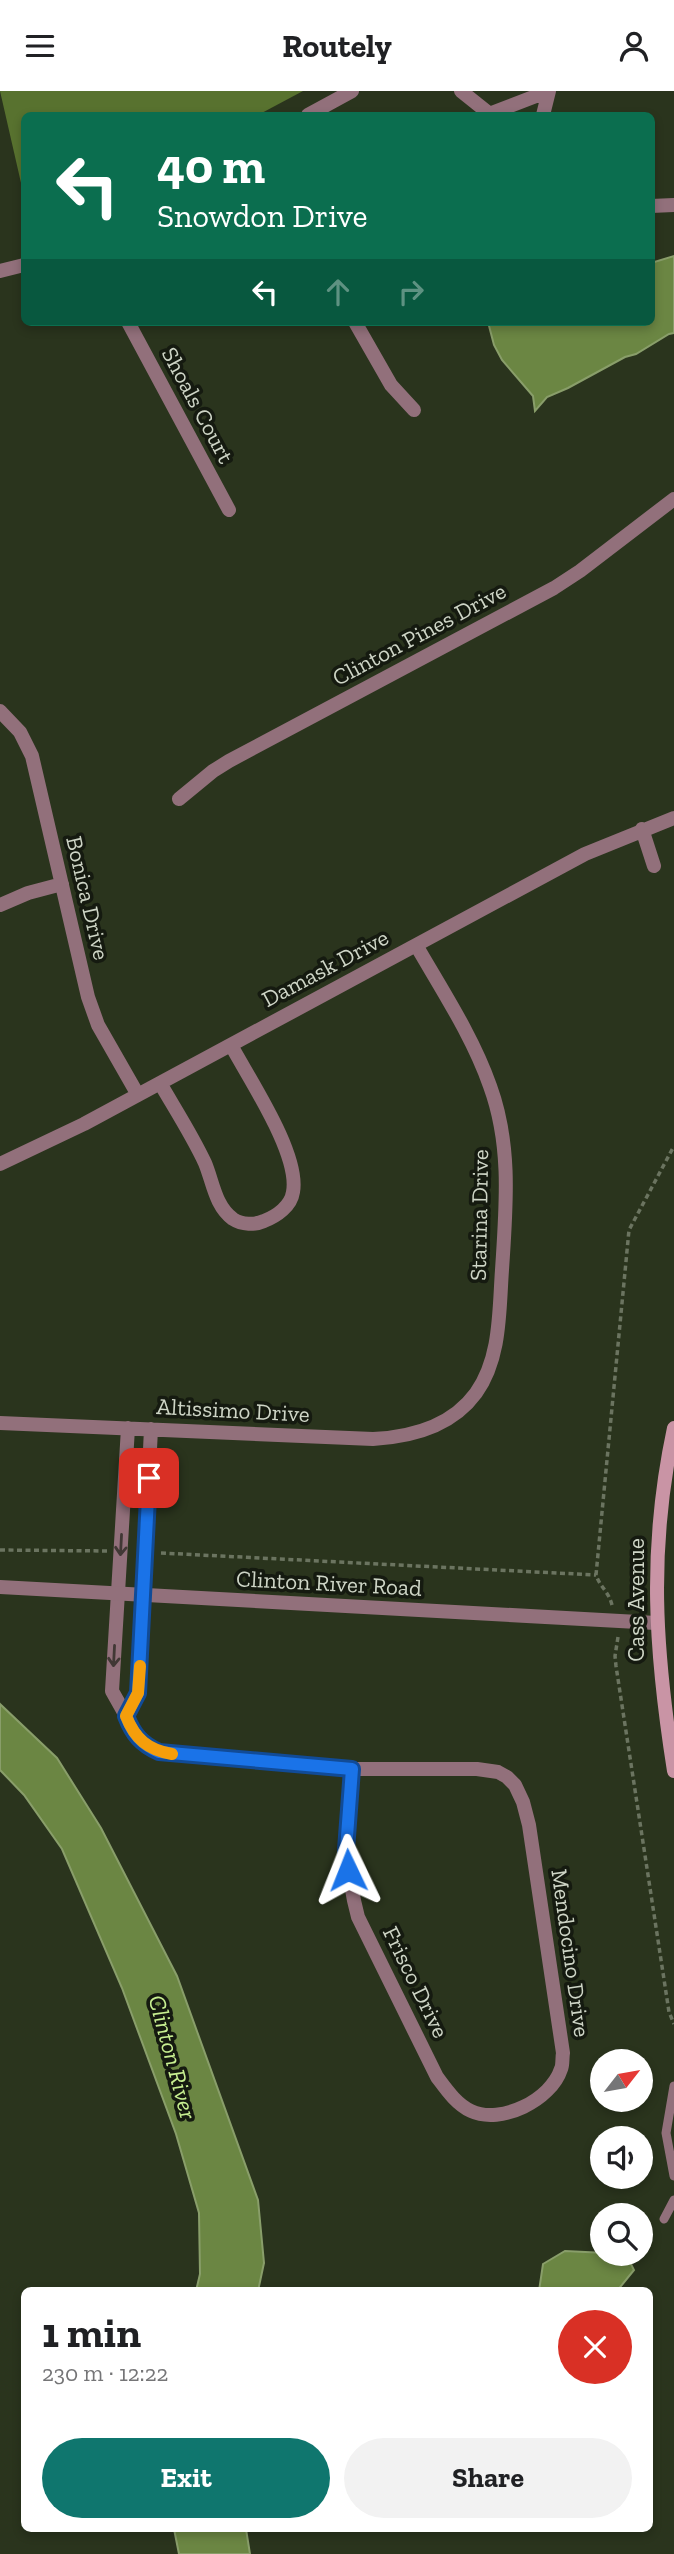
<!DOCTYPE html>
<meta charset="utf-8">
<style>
body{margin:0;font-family:"Zilla Slab",serif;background:#f2f2f2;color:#202124;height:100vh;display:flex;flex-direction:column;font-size:26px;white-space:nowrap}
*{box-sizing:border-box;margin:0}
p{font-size:23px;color:#757577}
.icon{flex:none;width:38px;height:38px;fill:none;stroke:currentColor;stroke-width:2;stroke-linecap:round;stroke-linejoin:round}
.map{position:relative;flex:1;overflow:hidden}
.panel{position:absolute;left:21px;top:2196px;width:632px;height:245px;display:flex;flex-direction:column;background:#fff;border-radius:10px;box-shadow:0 4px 10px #0003}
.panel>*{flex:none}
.banner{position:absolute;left:21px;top:21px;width:634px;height:214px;border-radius:10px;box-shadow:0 4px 10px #0003;background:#0b6e4f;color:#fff;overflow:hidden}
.needle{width:46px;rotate:59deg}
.buttons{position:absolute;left:590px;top:1958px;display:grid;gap:14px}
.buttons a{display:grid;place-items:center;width:63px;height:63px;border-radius:50%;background:#fff;box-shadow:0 4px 10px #0003;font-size:35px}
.pin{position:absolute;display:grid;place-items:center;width:60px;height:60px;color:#fff;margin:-30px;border-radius:14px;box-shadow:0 4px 10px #0006}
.me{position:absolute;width:77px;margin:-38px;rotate:358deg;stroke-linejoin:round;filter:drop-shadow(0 0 5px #0008)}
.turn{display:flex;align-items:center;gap:24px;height:147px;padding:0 21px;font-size:32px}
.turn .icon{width:91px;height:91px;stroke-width:2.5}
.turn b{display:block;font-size:49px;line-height:60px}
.lanes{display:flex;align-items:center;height:66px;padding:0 21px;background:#0003;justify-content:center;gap:35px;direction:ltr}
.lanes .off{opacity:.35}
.round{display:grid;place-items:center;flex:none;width:74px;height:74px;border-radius:37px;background:#f2f2f2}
.headline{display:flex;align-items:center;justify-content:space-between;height:119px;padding:0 21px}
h1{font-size:42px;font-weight:700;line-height:52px}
.button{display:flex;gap:14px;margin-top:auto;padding:14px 21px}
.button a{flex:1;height:80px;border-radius:42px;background:#0f766e;color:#fff;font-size:28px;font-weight:700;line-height:80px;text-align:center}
.button a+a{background:#f2f2f2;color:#202124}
header{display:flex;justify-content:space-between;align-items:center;height:91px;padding:0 21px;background:#fff;font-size:32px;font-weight:700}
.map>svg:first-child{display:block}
.forest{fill:#58722f}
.water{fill:#6b8643;stroke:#899e6a;stroke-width:2}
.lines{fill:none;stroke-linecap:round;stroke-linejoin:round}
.path{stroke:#6b7460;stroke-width:3.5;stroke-dasharray:5 3.5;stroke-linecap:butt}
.service{stroke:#92707b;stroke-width:9}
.minor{stroke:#92707b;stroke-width:14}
.tertiary{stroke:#92707b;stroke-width:14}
.secondary{stroke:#c994a5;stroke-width:14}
.oneway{stroke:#413835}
.route-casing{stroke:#114b97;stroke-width:18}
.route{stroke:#1a73e8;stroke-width:12}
.slow{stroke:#f59e0b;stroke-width:12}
.labels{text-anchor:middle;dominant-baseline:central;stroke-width:7;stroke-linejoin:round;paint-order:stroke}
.street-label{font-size:23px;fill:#ced5c6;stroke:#151a10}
.water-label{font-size:24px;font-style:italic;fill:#c8f091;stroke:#151a10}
</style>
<header><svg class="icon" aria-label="menu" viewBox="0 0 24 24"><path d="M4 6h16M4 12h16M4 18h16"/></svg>Routely<svg class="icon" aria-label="person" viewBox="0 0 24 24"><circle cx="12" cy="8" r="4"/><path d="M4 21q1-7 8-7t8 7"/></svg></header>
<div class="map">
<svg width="674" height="2463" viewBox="0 0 674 2463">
<rect width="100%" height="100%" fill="#2a341d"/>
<path class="forest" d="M0,0H303L258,24H24V105Z"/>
<path class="water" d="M674,165V242L669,243L636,263L625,266L568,297L547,306L535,320L533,305L502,269L494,254L488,231H651V172Z
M0,1613L57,1667L101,1737L177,1885L258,2109L264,2172L258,2200H196L200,2183L199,2122L176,2043L122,1897L62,1758L24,1704L0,1679Z
M565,2160L626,2163L634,2179L617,2200H539L543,2173Z
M174,2438H246L250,2463H179Z"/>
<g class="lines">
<path class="path" d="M0,1459L108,1460
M161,1462L596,1484
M612,1514C609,1501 600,1496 596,1484L629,1139L674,1055
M618,1546L615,1565L616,1575L669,1921L674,1933"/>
<path class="service" d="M674,1995L666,2042L674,2085
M664,2128L674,2109"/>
<path class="minor" d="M461,0L491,24
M489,23L549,0
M308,24L352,0
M543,24L549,0
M651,115L674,114
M0,180L24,174
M128,231L229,419
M355,231L391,294L414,319
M0,620L20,641L32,665L88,906L98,934L138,1004
M179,708L213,680L229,670L554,497L580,480L674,408
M642,738L654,775
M0,814L28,802L62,793
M160,992C175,1018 192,1044 205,1072C213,1091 215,1115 233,1128C242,1134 255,1134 264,1130C277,1125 291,1115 293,1101C300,1063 249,988 231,954
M0,1073L84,1033L585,763L674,727
M0,1332L373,1348C412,1346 452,1335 476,1302C501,1267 499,1220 502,1179C506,1116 512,1055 490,995C473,946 442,899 416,854
M128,1337L112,1600L139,1648L159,1661L175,1663L352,1678H477L498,1681L507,1686L515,1694L523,1711L529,1734L563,1962C562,1967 563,1974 561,1978C551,2009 501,2034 471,2020C456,2013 446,1998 437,1986L358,1826C343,1771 348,1734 352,1678
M126,1625L138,1602L151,1338"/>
<path class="tertiary" d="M0,1496L656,1532"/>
<path class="secondary" d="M674,1337C648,1459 655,1559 674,1680"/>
</g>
<defs><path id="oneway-shaft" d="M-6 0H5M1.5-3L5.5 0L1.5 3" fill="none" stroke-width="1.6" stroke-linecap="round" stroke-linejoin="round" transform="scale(1.75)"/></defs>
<g class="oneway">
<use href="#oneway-shaft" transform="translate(121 1454) rotate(93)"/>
<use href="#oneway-shaft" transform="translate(114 1565) rotate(93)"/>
</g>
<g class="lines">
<defs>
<path id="route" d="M149,1387L138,1602L126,1625C133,1643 141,1653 159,1661L352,1678L346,1759L348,1779"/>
</defs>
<use href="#route" class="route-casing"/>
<use href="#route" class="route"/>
<path class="slow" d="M140,1575L138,1602L126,1625C135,1648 148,1659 172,1663"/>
</g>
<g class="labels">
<g class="street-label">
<text transform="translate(198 314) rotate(62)">Shoals Court</text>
<text transform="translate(419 543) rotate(-28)">Clinton Pines Drive</text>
<text transform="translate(88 807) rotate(77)">Bonica Drive</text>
<text transform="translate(325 877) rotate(-28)">Damask Drive</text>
<text transform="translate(479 1124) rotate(-89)">Starina Drive</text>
<text transform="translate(233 1319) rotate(3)">Altissimo Drive</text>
<text transform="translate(329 1492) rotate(3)">Clinton River Road</text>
<text transform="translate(636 1509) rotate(-90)">Cass Avenue</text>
<text transform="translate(571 1862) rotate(82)">Mendocino Drive</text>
<text transform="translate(416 1891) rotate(64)">Frisco Drive</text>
</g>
<g class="water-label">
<text transform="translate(173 1966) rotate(75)">Clinton River</text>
</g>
</g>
</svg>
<div class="buttons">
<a><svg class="needle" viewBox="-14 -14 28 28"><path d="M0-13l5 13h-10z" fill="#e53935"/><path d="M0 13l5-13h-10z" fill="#757577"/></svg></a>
<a><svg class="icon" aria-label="sound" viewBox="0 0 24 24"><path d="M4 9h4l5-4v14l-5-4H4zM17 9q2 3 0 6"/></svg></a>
<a><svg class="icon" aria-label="search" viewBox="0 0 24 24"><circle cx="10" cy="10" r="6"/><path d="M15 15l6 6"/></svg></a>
</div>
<div class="pin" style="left:149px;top:1387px;background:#d93025"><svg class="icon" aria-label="arrive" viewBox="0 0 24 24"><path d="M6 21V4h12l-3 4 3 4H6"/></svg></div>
<svg class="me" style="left:348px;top:1779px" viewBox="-20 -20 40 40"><path d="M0-17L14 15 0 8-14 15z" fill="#1a73e8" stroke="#fff" stroke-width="4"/></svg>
<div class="banner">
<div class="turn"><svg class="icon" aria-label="left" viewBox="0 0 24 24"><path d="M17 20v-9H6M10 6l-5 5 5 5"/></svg><div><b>40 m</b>Snowdon Drive</div></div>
<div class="lanes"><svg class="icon" aria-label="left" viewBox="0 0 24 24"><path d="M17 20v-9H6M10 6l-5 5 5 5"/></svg><svg class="icon off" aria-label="ahead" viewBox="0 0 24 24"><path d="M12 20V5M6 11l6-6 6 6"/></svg><svg class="icon off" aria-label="right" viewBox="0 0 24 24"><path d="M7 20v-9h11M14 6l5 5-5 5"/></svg></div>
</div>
<section class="panel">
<div class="headline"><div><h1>1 min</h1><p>230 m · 12:22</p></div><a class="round" style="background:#d93025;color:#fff"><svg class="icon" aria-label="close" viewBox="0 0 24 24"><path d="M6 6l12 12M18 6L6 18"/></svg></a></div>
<div class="button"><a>Exit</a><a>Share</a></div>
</section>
</div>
